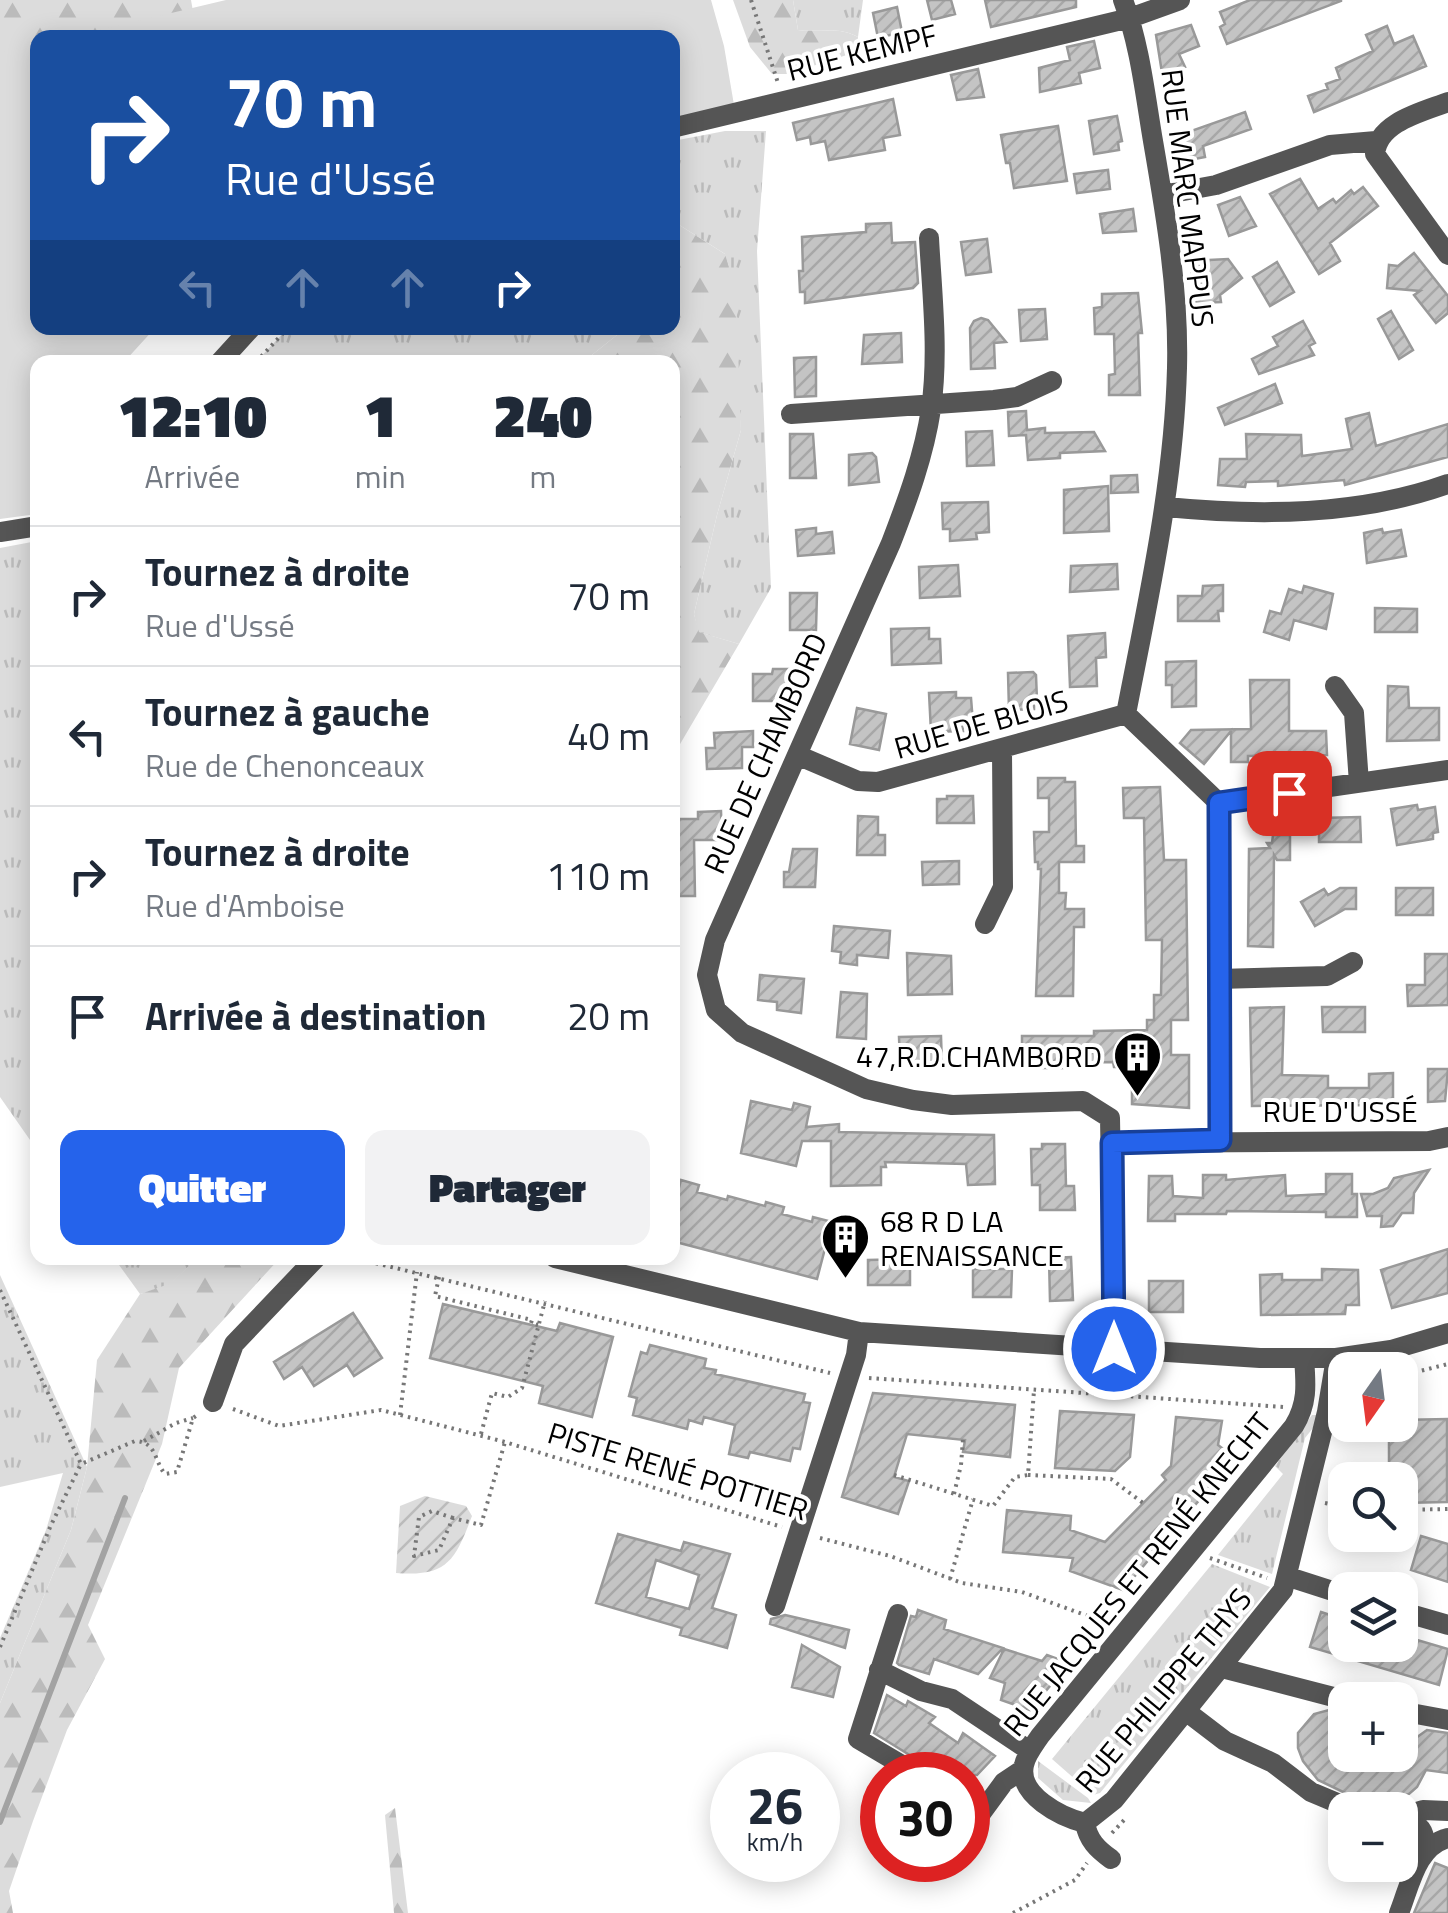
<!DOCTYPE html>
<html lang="fr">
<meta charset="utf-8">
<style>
body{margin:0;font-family:"Titillium Web",sans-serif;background:#f2f2f3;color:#1f2937;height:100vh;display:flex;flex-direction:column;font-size:38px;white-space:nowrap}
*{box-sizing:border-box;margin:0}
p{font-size:32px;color:#747a83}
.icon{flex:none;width:55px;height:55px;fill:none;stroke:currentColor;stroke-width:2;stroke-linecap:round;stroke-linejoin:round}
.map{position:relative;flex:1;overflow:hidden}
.panel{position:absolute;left:30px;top:355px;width:650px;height:910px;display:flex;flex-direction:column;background:#fff;border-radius:20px;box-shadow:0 5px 25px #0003}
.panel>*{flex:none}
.banner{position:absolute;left:30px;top:30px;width:650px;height:305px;border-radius:20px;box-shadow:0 5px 25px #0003;background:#1a4fa0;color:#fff;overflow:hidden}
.needle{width:65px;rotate:194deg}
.fabs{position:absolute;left:1328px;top:1352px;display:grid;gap:20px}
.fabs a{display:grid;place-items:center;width:90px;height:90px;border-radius:20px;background:#fff;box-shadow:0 5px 25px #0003;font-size:50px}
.speed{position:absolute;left:710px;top:1752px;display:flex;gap:20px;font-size:50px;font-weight:700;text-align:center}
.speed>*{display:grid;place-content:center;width:130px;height:130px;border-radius:50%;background:#fff;box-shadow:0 5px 25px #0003;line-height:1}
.speed small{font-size:25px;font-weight:400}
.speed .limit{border:15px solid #d22;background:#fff;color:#111}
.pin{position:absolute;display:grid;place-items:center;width:85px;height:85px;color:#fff;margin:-42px;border-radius:20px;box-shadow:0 5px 15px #0006}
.me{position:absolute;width:110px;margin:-55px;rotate:0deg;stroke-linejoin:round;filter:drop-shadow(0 0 8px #0008)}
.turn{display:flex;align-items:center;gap:35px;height:210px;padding:0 30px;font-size:45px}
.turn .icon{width:130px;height:130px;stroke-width:2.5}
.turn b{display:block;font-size:70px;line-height:85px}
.lanes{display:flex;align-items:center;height:95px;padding:0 30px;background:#0003;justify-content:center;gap:50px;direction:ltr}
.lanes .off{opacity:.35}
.eta{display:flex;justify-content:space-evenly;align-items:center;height:170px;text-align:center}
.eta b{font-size:60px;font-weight:800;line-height:70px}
.primary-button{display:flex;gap:20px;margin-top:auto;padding:20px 30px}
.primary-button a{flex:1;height:115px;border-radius:20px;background:#2563eb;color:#fff;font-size:40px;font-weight:800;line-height:115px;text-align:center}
.primary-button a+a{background:#f2f2f3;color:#1f2937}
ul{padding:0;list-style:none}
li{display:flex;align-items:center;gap:30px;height:140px;padding:0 30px;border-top:2px solid #e0e1e3}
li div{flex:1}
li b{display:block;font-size:38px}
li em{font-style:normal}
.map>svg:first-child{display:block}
.grass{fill:url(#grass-tufts)}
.forest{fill:url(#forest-firs)}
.park{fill:#dcdcdc}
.garden{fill:url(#garden-furrows)}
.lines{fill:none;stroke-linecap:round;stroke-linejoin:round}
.stream{stroke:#a3a3a3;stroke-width:6}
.building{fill:url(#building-hatch);stroke:#999;stroke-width:2.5;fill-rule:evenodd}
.path{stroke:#777;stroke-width:4;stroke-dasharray:2.5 5;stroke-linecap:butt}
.minor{stroke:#555;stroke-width:20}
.route-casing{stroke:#184099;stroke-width:25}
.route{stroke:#2563eb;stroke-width:18}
.labels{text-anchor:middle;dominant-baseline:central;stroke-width:8;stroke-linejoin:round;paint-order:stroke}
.street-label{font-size:30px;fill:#000;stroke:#fff}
.poi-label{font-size:30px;fill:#000;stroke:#fff;text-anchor:end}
</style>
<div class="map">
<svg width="1448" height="1913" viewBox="0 0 1448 1913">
<defs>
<pattern id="grass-tufts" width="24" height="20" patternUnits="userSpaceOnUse" patternTransform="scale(2.5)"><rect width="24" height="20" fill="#dcdcdc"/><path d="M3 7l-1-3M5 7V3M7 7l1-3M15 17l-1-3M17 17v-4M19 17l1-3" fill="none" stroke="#bbb"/></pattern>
<pattern id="forest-firs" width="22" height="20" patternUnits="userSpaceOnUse" patternTransform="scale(2.5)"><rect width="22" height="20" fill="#dcdcdc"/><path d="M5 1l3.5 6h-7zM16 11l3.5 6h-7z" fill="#bbb"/></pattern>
<pattern id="garden-furrows" width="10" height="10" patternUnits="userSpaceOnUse" patternTransform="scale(2.5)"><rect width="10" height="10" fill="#dcdcdc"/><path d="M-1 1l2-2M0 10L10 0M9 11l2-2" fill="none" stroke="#bbb"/></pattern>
<pattern id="building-hatch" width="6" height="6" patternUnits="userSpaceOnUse" patternTransform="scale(2.5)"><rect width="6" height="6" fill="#c4c4c4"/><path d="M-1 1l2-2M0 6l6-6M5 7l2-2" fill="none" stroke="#a7a7a7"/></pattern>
</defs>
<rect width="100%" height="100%" fill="#fff"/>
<path class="grass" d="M793,0H863L858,37C839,26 820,33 798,30Z
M725,131H766L757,251L771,588L739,644L698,632L694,614L717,515L741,430L725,254L673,221V141Z
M288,328H620L617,335L583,362H256Z
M37,541H38L37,1150L0,1097V548Z
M114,1258H198L169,1285L140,1294Z
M0,1275L87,1467L71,1530L0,1703V1638L46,1530L63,1473L0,1487Z
M1312,1415H1317L1313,1428L1305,1438L1272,1574L1218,1555L1283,1474L1275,1466Z
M1212,1564L1270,1587L1100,1793L1093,1795L1052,1759Z
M1038,1761L1088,1798L1091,1803L1063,1800L1038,1778Z"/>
<path class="forest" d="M0,0H191L194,17L94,37L38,38L37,49L0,57Z
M733,0H793L798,30C820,33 839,26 858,37L856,52L788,74H772L750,47Z
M673,221L725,254L736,294L741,430L717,515L694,614L699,632L739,644L673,756L672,362H583L617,335L620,328H672Z
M198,1258H280L179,1368L162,1444L88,1625L105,1659L67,1730L33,1821L9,1891L13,1913H0V1703L71,1530L87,1467L97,1360L140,1294L169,1284Z
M395,1808L408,1913H394L385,1815Z"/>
<path class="park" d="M226,0H711L724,46L734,105L673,119L672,38H66Z
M37,44L38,328H155L124,362H38L37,514L0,519V53Z"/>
<path class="garden" d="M425,1496L466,1506L472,1516C455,1560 448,1577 396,1573L400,1506Z"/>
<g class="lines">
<path class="stream" d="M0,1822L125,1498"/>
</g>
<path class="building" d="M927,0H951L955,14L932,20Z
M985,0H1076V7L991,27Z
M1250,0H1341V1L1227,44L1220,27L1225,24L1220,12Z
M897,7L902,32L878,38L873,13Z
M1191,25L1199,46L1179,54L1185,67L1162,73L1156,35Z
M1387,26L1394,44L1413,36L1426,66L1314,112L1308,96L1328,89L1326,84L1340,79L1336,68L1373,51L1366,35Z
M1094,41L1100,68L1079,73L1081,83L1040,92L1039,68L1070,60L1067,47Z
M978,69L984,97L957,100L951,75Z
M893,99L900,135L883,138L885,150L829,160L825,141L811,144L810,137L797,140L793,123Z
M1245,112L1251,129L1203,146L1205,157L1179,162L1174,137Z
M1117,116L1122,141L1118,142L1119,150L1094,154L1089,121Z
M1058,126L1067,181L1014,188L1010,163H1006L1001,135Z
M1108,170L1110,189L1077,193L1074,174Z
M1300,179L1318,209L1333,199L1336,203L1351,190L1354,194L1363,187L1378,206L1330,243L1340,261L1319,274L1270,194Z
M1240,197L1256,226L1229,236L1218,205Z
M1133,209L1136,231L1103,233L1100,214Z
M891,223L892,243L915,242L918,283L913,288L805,303V292H800L799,271H803L802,237L866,232V224Z
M987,239L991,272L966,275L961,242Z
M1414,253L1448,296V313L1436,323L1414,295L1420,291L1387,288L1389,265L1398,266Z
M1228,259L1242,278L1220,295L1221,302L1196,303L1190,261Z
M1277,262L1294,292L1270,306L1253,277Z
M1138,293L1142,333H1138L1140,395H1109V375L1115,374L1114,334H1095L1094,308L1102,307V294Z
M1045,309L1047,339L1021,341L1019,310Z
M1391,311L1413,350L1399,359L1378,319Z
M981,318L988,320L1006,342L994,343L995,368L971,369L970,328L974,321Z
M1303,321L1315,343L1309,346L1314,355L1259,374L1252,359L1278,346L1273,337Z
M901,333L902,362L862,364L864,335Z
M816,357V396L795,397L794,358Z
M1275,384L1282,403L1225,425L1218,408Z
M1026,411L1027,430L1045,428V433L1094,432L1105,451L1060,453V458L1028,460L1026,435L1009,436L1008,412Z
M1369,413L1376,446L1448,424V457L1345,485L1344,480L1278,486V481L1246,482L1245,487L1218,485L1220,459H1247L1246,434L1301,435L1302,456L1352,449L1346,419Z
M992,431L994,465L967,466L966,432Z
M790,434H813L816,478H790Z
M872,453L876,457L879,482L849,485V455Z
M1137,475L1138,492L1111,493V476Z
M1108,486L1109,531L1064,533V490Z
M988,502L989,532L976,533L977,539L950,541V529H943L942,503Z
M816,528V534L832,532L834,553L798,556L796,530Z
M1382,529L1383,533L1401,530L1406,556L1367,563L1364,533Z
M1117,564L1118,589L1070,592L1071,566Z
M958,565L960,596L920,598L919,567Z
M1223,585V611H1218L1219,621H1178V596H1202L1203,586Z
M1304,586L1333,594L1326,629L1294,620L1289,640L1264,632L1270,611L1281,614L1289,589L1302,593Z
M790,593H817L816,630H790Z
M1375,608L1417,609V632H1375Z
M929,628V639H940L941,663L892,665L891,629Z
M1105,633L1106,657L1096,658L1097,686L1070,687L1068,636Z
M1196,661V706L1172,707V685H1166V662Z
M773,669H789V701H753V674H772Z
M1033,672L1036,675L1037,700H1034V709L1009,710L1008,673Z
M1250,680H1289V731H1326L1327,755L1248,756V762H1231V731L1204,764L1180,743L1191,730L1251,729Z
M1388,686L1408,687L1409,708H1439V740L1387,741Z
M956,692V698H971L973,723H962L963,731L931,732L929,693Z
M857,708L886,714L879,750L850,744Z
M753,731V747H742V768L707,769L706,748H715L714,733Z
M1038,778H1065V782H1075L1076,846H1084V862H1059V893H1066L1065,909H1084V927H1074L1073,996H1036L1041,869H1038V862H1035L1034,832H1049V798H1038Z
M1160,787L1164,860H1186L1188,1020H1171V1055H1189V1108L1132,1104V1067H1114L1113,1062L1069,1063V1068H1022V1036H1094V1031L1147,1030V1020H1154V995H1161L1162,940H1146L1144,818H1124L1123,788Z
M947,796H973L974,823H937V799H947Z
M1417,805L1418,810L1435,807L1438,832L1433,833V839L1397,845L1391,809Z
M721,811L722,840H694L695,896H672V819H698V812Z
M858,816L878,817V835H885V855H857Z
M1360,817L1361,842H1319V818Z
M1273,835H1290V860H1277L1274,855L1273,947L1248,946L1249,849L1270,848L1267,843H1272Z
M793,849H817L815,887H784V872H789Z
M959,861V884L923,885L922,862Z
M1340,888H1356V909H1345L1315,926L1301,902L1324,889L1328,895Z
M1396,888H1433V915H1396Z
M834,926L890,931L888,958L857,955V965L840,963L841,952L832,951Z
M907,953L951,956L952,994L908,995Z
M1425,954H1448V1005L1408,1006L1407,985H1425Z
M760,975L804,979L801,1013L777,1010V1002L758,1000Z
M841,992L867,994L866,1039L837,1037Z
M1284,1007L1282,1075L1328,1076V1088H1369V1074L1393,1073V1105L1252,1106L1250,1008Z
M1322,1007H1365V1032H1323Z
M941,1036L942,1066L900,1063L899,1037Z
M1428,1069H1448L1445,1101L1428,1102Z
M751,1101L792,1110L794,1103L810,1107L806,1127L839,1124V1132L994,1135L995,1184L968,1185L966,1164L885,1162L886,1167H881V1185L831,1186V1141H802L796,1166L741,1153Z
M1042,1144H1065L1066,1186H1074L1075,1210H1040V1185H1032L1031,1149H1042Z
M1429,1170L1414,1193L1413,1213H1402L1393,1226L1381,1227L1382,1216H1367L1361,1194H1373L1388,1188L1394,1178Z
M1326,1174H1352V1194H1357V1217H1326V1212L1227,1211L1226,1214H1175V1221H1148L1149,1176H1172L1173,1196L1203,1198V1175H1226V1180L1285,1175L1286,1196L1326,1194Z
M681,1180L699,1185L697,1192L727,1200L728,1196L765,1206L766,1202L784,1207L782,1214L812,1222L813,1217L832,1222L817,1279L672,1241V1214Z
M1448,1249V1293L1392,1308L1381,1270Z
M1071,1257L1073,1300L1050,1301L1049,1258Z
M910,1259V1285H868V1260Z
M973,1269H1012L1011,1297H973Z
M1322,1269L1358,1270L1359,1305H1346L1345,1314L1261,1315L1260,1275L1282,1274V1280H1322Z
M1149,1281H1183V1312H1149Z
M443,1304L557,1331L560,1323L613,1337L592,1417L539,1403L543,1386L430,1358Z
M353,1313L382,1358L354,1376L347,1365L314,1386L302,1367L284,1379L274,1362Z
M650,1345L706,1359L704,1368L716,1370L715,1374L805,1394L803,1402L810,1403L800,1449L793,1448L790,1461L750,1452L748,1458L729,1454L735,1425L704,1417L702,1424L689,1420L687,1429L633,1415L637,1398L629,1396L641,1352L647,1354Z
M873,1393L1015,1405L1010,1457L963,1452L965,1440L907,1434L894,1477L909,1481L898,1514L842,1497Z
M1060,1411L1134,1415L1130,1457L1115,1471L1055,1468Z
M1176,1417L1222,1421L1218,1445L1235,1458L1123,1590L1070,1571L1073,1558L1003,1552L1007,1510L1071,1516L1070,1530L1105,1542L1166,1480L1162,1475L1171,1466Z
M1447,1419V1502L1400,1503V1480H1389V1425H1400V1420Z
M618,1534L681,1551L684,1542L730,1554L712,1608L736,1615L727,1648L680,1635L682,1628L596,1603ZM656,1560L699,1575L689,1609L646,1597Z
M1421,1536L1448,1544V1582L1411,1570Z
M918,1610L946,1620L944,1629L1003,1648L978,1674L934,1659L929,1674L899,1665L897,1663L911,1616L916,1617Z
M1321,1612L1345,1620V1645H1400V1635L1448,1649L1439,1685L1310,1647Z
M785,1615L849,1630L845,1648L770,1624L771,1619Z
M802,1645L840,1667L833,1697L792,1687Z
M1004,1649L1042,1661L1047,1655L1069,1663L1030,1710L1001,1700L1005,1683L990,1678Z
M887,1695L906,1706L908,1701L935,1717L929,1723L958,1743L963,1733L995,1756L977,1775H942L874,1733Z
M1329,1710L1345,1713V1755H1400V1731L1413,1740L1427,1730L1448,1733V1773L1426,1770L1417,1787L1409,1794L1383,1803H1366L1318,1780L1303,1761L1298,1748V1733L1314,1714Z
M1435,1863L1448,1868V1913H1414Z"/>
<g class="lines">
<path class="path" d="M751,0L778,83
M256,362L288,328
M354,1258L830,1373
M439,1277L435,1296L532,1320L531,1323L538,1325
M0,1290L81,1464L135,1441C157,1442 154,1461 165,1474L177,1472L193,1418L199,1414
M1400,1376L1448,1364
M869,1378L1284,1407
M233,1409L279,1426L381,1410L505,1442L782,1527
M400,1415L417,1272
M481,1434L492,1393L508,1397L522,1388L545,1301
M144,1441L176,1423L193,1418
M894,1475L993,1506L1015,1477L1028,1475L1034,1390
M1028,1475L1111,1479L1143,1503
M954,1494L961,1465L963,1439
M1325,1503L1345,1507
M1400,1510L1448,1509
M453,1518L432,1511L419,1517L414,1556L439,1550L453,1518L481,1525L505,1442
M820,1538L890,1556L962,1583L1022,1592L1107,1623
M1210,1558L1267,1578
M950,1579L973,1499
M0,1647L51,1525L81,1464
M1112,1833L1126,1818
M1013,1913L1075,1880L1087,1863"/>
<path class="minor" d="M1123,0C1140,45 1145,94 1153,141C1166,216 1179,292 1177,368C1174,485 1148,600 1126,714L1219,803L1220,1140
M1448,102C1422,112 1378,122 1375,154L1448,255
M672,128L1130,18L1180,0
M1162,195L1216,185L1330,145L1376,141
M929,238C932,294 939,353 931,409C924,455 908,499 891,543L715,940L707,975L716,1010L742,1033L866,1089L913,1100L952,1105L1083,1101L1110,1118L1114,1349
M220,362L251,328
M791,414L994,400L1017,397L1052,381
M1166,507C1258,516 1359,516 1448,484
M0,532L38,526
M1335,686L1354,713L1359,783
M797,755L858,781L878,782L1126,714
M1219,803L1448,770
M985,924L1003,887L1002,750
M1219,979L1327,976L1353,962
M1113,1143L1429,1141L1448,1137
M555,1258L859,1332L1260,1358H1336L1391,1350L1448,1333
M213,1402L234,1344L316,1258
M1289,1577L1345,1595
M775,1606L856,1355L859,1332
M1400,1611L1448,1625
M898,1614L858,1739L919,1775
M1222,1668L1345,1700
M879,1670L921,1691L952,1699L1030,1751
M1400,1711L1448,1720
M1187,1712L1225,1741L1273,1763L1311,1792L1354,1810
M968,1803L982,1812L1004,1782L1022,1770
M1400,1817C1420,1823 1427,1831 1424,1851
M1400,1817L1423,1810L1448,1811
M1085,1823C1061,1817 1017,1795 1024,1765C1026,1755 1034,1745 1040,1736L1294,1426C1308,1403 1306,1384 1304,1358
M1085,1823L1114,1800L1283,1590L1327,1412L1336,1358
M1085,1823C1088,1840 1097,1849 1111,1859
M1399,1913C1410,1886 1416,1846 1448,1838"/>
</g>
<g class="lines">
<defs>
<path id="route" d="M1114,1349L1112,1143L1220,1140L1219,803L1289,793"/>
</defs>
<use href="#route" class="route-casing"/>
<use href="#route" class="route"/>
</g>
<defs>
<symbol id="building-pin" viewBox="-11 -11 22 30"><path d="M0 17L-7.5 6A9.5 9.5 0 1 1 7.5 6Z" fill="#000" stroke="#fff"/><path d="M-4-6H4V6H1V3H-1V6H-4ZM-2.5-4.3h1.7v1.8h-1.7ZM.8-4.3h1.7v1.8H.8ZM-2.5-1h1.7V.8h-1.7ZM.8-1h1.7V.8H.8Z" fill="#fff"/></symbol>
</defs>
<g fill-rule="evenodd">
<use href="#building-pin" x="1110" y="1028" width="55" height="75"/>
<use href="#building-pin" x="818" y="1210" width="55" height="75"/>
</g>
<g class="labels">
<g class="street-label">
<text transform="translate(862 52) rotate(-14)">RUE KEMPF</text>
<text transform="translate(1188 198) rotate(83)">RUE MARC MAPPUS</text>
<text transform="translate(981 724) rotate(-16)">RUE DE BLOIS</text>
<text transform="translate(765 753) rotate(-66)">RUE DE CHAMBORD</text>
<text x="1340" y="1111">RUE D'USSÉ</text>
<text transform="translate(678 1471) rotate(17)">PISTE RENÉ POTTIER</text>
<text transform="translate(1137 1574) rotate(-51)">RUE JACQUES ET RENÉ KNECHT</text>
<text transform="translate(1163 1690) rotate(-50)">RUE PHILIPPE THYS</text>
</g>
<g class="poi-label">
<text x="1102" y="1056">47,R.D.CHAMBORD</text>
<text x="880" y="1221" text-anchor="start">68 R D LA<tspan x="880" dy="34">RENAISSANCE</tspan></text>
</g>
</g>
</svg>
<div class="fabs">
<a><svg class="needle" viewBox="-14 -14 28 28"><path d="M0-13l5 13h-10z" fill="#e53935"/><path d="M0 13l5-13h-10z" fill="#747a83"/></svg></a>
<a><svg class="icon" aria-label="search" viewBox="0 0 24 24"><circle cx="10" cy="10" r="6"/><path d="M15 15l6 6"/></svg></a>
<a><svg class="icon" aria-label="layers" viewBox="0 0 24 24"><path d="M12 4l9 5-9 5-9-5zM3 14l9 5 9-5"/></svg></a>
<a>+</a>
<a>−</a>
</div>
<div class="speed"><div>26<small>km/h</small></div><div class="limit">30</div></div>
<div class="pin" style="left:1289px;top:793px;background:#d93025"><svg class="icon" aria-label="arrive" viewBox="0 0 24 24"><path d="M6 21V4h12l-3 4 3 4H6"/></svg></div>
<svg class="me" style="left:1114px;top:1349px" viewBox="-20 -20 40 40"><circle r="17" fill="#2563eb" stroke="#fff" stroke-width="3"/><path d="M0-11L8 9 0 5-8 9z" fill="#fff"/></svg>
<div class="banner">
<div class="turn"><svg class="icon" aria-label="right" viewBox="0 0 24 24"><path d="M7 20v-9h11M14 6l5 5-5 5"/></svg><div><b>70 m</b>Rue d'Ussé</div></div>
<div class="lanes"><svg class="icon off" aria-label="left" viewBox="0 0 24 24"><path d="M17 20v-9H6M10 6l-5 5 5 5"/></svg><svg class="icon off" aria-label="ahead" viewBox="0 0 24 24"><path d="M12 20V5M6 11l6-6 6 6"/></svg><svg class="icon off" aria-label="ahead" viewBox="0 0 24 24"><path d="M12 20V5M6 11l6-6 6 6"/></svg><svg class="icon" aria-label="right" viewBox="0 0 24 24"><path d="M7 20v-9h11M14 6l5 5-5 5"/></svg></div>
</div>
<section class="panel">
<div class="eta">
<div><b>12:10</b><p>Arrivée</p></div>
<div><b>1</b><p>min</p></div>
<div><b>240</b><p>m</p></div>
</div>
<ul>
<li><svg class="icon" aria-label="right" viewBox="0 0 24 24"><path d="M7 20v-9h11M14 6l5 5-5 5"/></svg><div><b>Tournez à droite</b><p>Rue d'Ussé</p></div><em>70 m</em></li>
<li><svg class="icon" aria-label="left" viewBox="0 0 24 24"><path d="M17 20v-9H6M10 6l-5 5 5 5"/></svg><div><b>Tournez à gauche</b><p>Rue de Chenonceaux</p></div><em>40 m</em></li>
<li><svg class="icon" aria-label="right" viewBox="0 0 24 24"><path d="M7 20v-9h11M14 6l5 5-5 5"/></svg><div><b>Tournez à droite</b><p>Rue d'Amboise</p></div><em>110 m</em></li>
<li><svg class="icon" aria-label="arrive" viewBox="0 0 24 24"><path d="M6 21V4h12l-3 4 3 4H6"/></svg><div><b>Arrivée à destination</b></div><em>20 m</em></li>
</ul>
<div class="primary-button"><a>Quitter</a><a>Partager</a></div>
</section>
</div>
